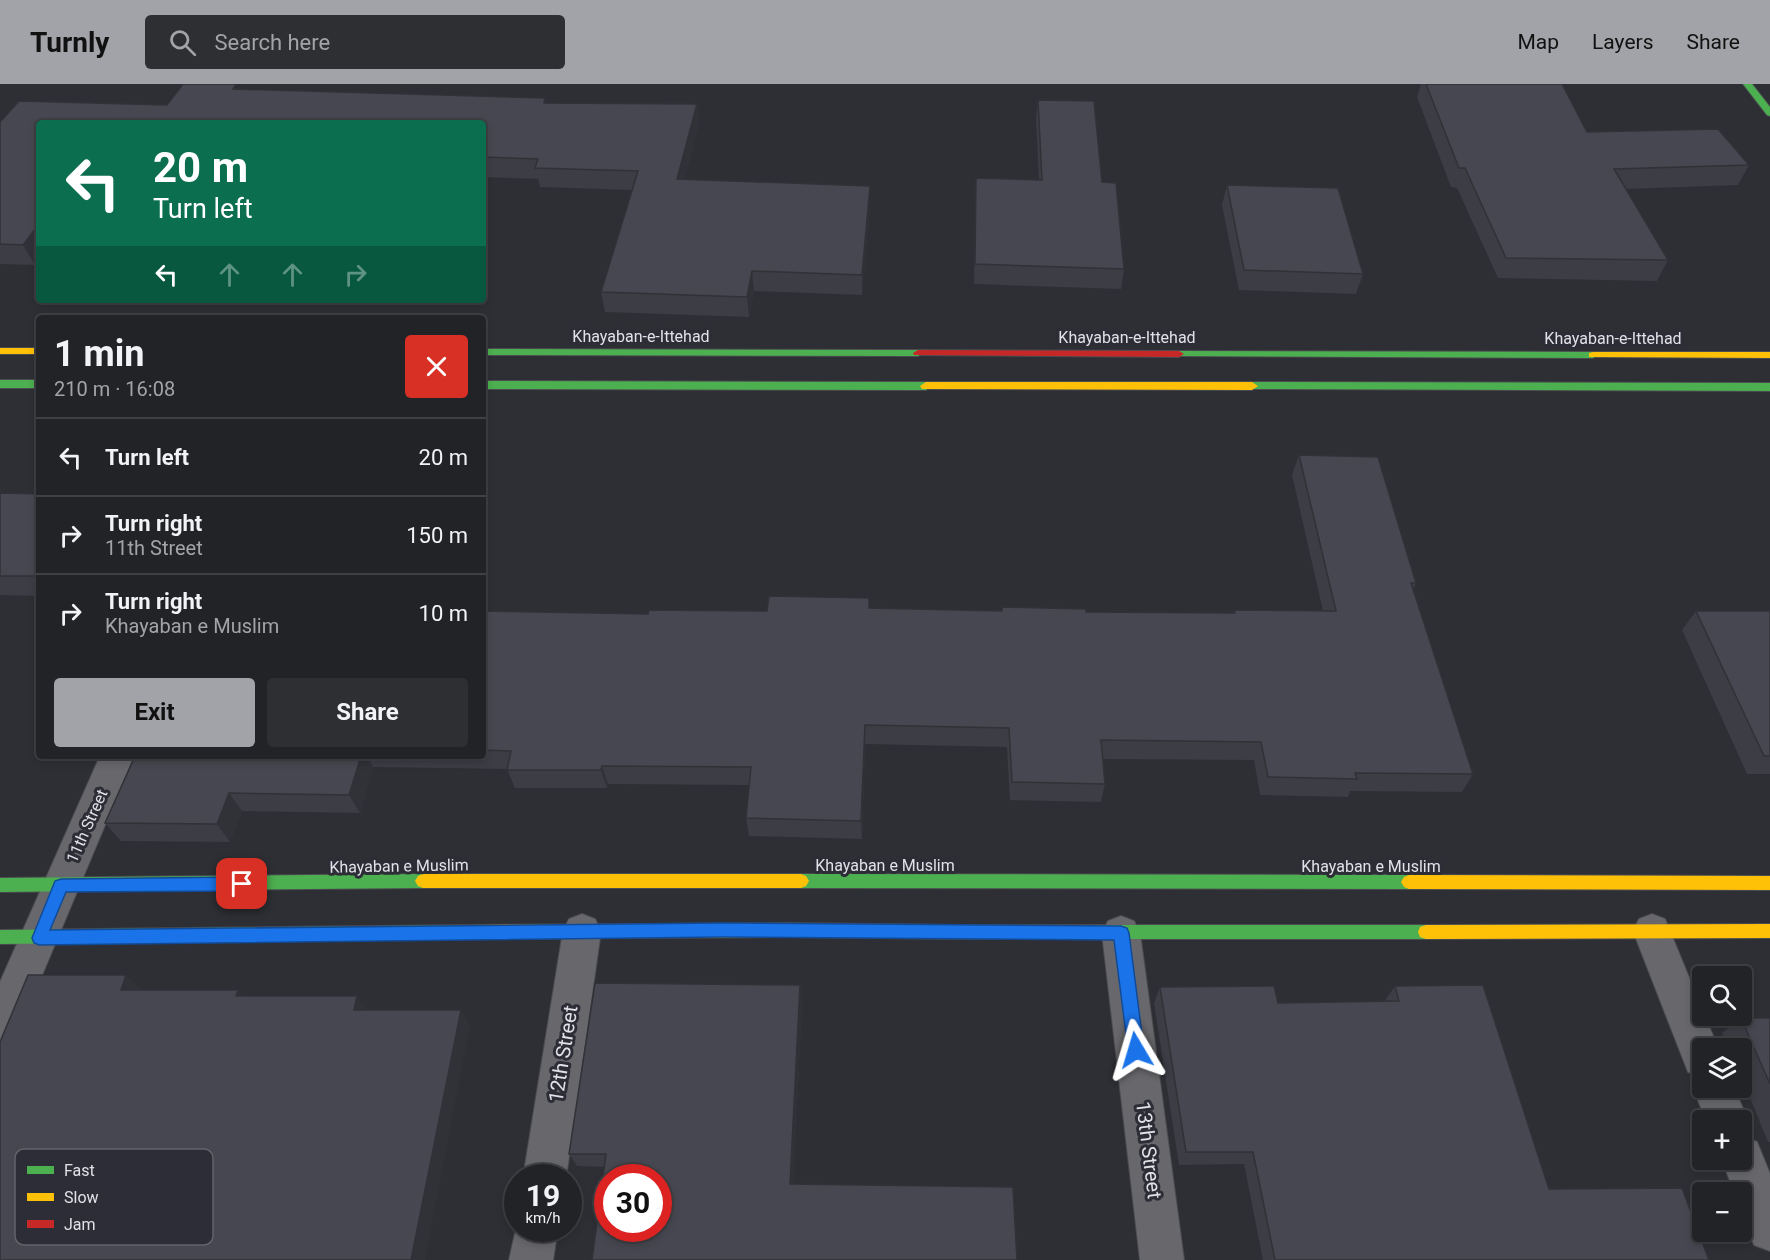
<!DOCTYPE html>
<meta charset="utf-8">
<style>
body{margin:0;font-family:Roboto,sans-serif;background:#2e2f33;color:#f1f3f6;height:100vh;display:flex;flex-direction:column;font-size:22px;white-space:nowrap}
*{box-sizing:border-box;margin:0}
p{font-size:20px;color:#a2a4a7}
.icon{flex:none;width:33px;height:33px;fill:none;stroke:currentColor;stroke-width:2;stroke-linecap:round;stroke-linejoin:round}
.map{position:relative;flex:1;overflow:hidden}
.side{position:absolute;left:36px;top:231px;width:450px;height:444px;display:flex;flex-direction:column;background:#222327;border-radius:6px;box-shadow:0 3px 9px #0003,0 0 0 2px #3f4044}
.side>*{flex:none}
.top-card{position:absolute;left:36px;top:36px;width:450px;height:183px;border-radius:6px;box-shadow:0 3px 9px #0003,0 0 0 2px #3f4044;background:#0b6e4f;color:#fff;overflow:hidden}
.tools{position:absolute;left:1692px;top:882px;display:grid;gap:12px}
.tools a{display:grid;place-items:center;width:60px;height:60px;border-radius:6px;background:#222327;box-shadow:0 3px 9px #0003,0 0 0 2px #3f4044;font-size:30px}
.speed{position:absolute;left:504px;top:1080px;display:flex;gap:12px;font-size:30px;font-weight:700;text-align:center}
.speed>*{display:grid;place-content:center;width:78px;height:78px;border-radius:50%;background:#222327;box-shadow:0 3px 9px #0003,0 0 0 2px #3f4044;line-height:1}
.speed small{font-size:15px;font-weight:400}
.speed .limit{border:9px solid #d22;background:#fff;color:#111}
.pin{position:absolute;display:grid;place-items:center;width:51px;height:51px;color:#fff;margin:-26px;border-radius:12px;box-shadow:0 3px 9px #0006}
.me{position:absolute;width:66px;margin:-33px;rotate:353deg;stroke-linejoin:round;filter:drop-shadow(0 0 4px #0008)}
.turn{display:flex;align-items:center;gap:21px;height:126px;padding:0 18px;font-size:27px}
.turn .icon{width:78px;height:78px;stroke-width:2.5}
.turn b{display:block;font-size:42px;line-height:51px}
.lanes{display:flex;align-items:center;height:57px;padding:0 18px;background:#0003;justify-content:center;gap:30px;direction:ltr}
.lanes .off{opacity:.35}
.round{display:grid;place-items:center;flex:none;width:63px;height:63px;border-radius:6px;background:#2e2f33}
.headline{display:flex;align-items:center;justify-content:space-between;height:102px;padding:0 18px}
h1{font-size:36px;font-weight:700;line-height:45px}
.action{display:flex;gap:12px;margin-top:auto;padding:12px 18px}
.action a{flex:1;height:69px;border-radius:6px;background:#a2a3a8;color:#111;font-size:24px;font-weight:700;line-height:69px;text-align:center}
.action a+a{background:#2e2f33;color:#f1f3f6}
ul{padding:0;list-style:none}
li{display:flex;align-items:center;gap:18px;height:78px;padding:0 18px;border-top:2px solid #3f4044}
li div{flex:1}
li b{display:block;font-size:22px}
li em{font-style:normal}
header{display:flex;align-items:center;gap:36px;box-sizing:border-box;height:84px;padding:0 30px;background:#a2a3a8;color:#111}
header strong{font-size:28px}
nav{display:flex;gap:33px;margin-inline-start:auto;font-size:21px}
.search{width:420px;height:54px;background:#2e2f33;display:flex;align-items:center;gap:15px;box-sizing:border-box;padding:0 21px;border-radius:6px;color:#a2a4a7;font-size:22px}
.map>svg:first-child{display:block}
.lines{fill:none;stroke-linecap:round;stroke-linejoin:round}
.street-casing{stroke:#4b4c50;stroke-width:2}
.fast-casing{stroke:#4b4c50;stroke-width:2}
.slow-casing{stroke:#4b4c50;stroke-width:2}
.jam-casing{stroke:#4b4c50;stroke-width:2}
.street{fill:#68686c;fill-rule:evenodd}
.fast{fill:#4caf50;fill-rule:evenodd}
.slow{fill:#ffc107;fill-rule:evenodd}
.jam{fill:#c62828;fill-rule:evenodd}
.wall{fill:#3c3d45}
.shaded-wall{fill:#313238}
.building{fill:#464750;stroke:#313238;stroke-width:1.5;fill-rule:evenodd}
.route{fill:#1a73e8;stroke:#114b97;stroke-width:1.5}
.labels{text-anchor:middle;dominant-baseline:central;stroke-width:6;stroke-linejoin:round;paint-order:stroke}
.street-label{font-size:16px;fill:#e1e1e7;stroke:#2c2d36}
.near-street-label{font-size:20px;fill:#e1e1e7;stroke:#2c2d36}
.key{fill:#2c2d36;stroke:#62636b;stroke-width:1.5}
.key-label{font-size:16px;fill:#e1e1e7}
</style>
<header>
<strong>Turnly</strong>
<div class="search"><svg class="icon" aria-label="search" viewBox="0 0 24 24"><circle cx="10" cy="10" r="6"/><path d="M15 15l6 6"/></svg>Search here</div>
<nav><a>Map</a><a>Layers</a><a>Share</a></nav>
</header>
<div class="map">
<svg width="1770" height="1176" viewBox="0 0 1770 1176">
<rect width="100%" height="100%" fill="#2e2f34"/>
<g class="lines">
<defs>
<path id="street" d="M100,672H134L14,958L0,963V898Z
M582,830L595,835L601,847L566,1094H523L563,847L569,835Z
M1652,830L1665,835L1702,925V932H1705L1718,964H1702V1004H1734L1748,1036L1742,1051V1036H1706L1693,1004L1698,992L1688,988L1633,847L1639,835Z
M1121,832L1134,837L1140,849L1184,1176H1140L1102,849L1108,837Z
M1742,1052L1757,1058L1770,1090V1167L1754,1161L1742,1128V1108H1734L1722,1076H1742Z
M518,1136V1144H558L553,1176H509Z"/>
<path id="fast" d="M1743,0H1752L1770,23V32L1767,31Z
M483,265L918,266L923,269L918,272L483,271Z
M1179,267L1593,268L1598,271L1593,274L1175,272L1174,270Z
M0,296H39V304H0Z
M483,297L926,298L932,302L926,306L483,305Z
M1252,298L1770,299V307L1248,305L1246,302Z
M423,790L428,792L431,797L428,802L423,804L0,808V794Z
M801,790L1409,791L1414,793L1417,798L1414,803L1409,805L801,804L796,802L793,797L796,792Z
M471,841L477,843L479,848L477,853L471,855L0,860V846Z
M962,841H1426L1432,843L1434,848L1432,853L1426,855H962L956,853L954,848L956,843Z"/>
<path id="slow" d="M0,264H39V270H0Z
M1593,268H1770V274L1589,273V269Z
M926,298H1252L1258,302L1252,306L922,305L920,302Z
M423,790H801L806,792L809,797L806,802L801,804H423L418,802L415,797L418,792Z
M1409,791L1770,792V806L1409,805L1404,803L1401,798L1404,793Z
M787,839L793,841L795,846L793,851L787,853L471,855L465,853L463,848L465,843L471,841Z
M1770,840V854L1426,855L1420,853L1418,848L1420,843L1426,841Z"/>
<path id="jam" d="M918,266L1179,267L1184,270L1179,273L914,271L913,269Z
M787,839L962,841L968,843L970,848L968,853L962,855L787,853L781,851L779,846L781,841Z"/>
</defs>
<use href="#street" class="street-casing"/>
<use href="#fast" class="fast-casing"/>
<use href="#slow" class="slow-casing"/>
<use href="#jam" class="jam-casing"/>
<use href="#street" class="street"/>
<use href="#fast" class="fast"/>
<use href="#slow" class="slow"/>
<use href="#jam" class="jam"/>
</g>
<path class="wall" d="M1421,0H1562L1587,48L1749,81L1738,101L1626,105L1668,176L1657,197L1498,194L1457,104L1451,103L1417,13Z
M238,5L546,19L697,20L699,40L685,95L870,122L862,211L754,207L749,233L605,228L601,208L632,106L540,103L538,95L483,93V39H39L35,181L0,180V38L167,21Z
M1038,16L1102,98L1124,185L1121,205L974,200L976,94L1039,96L1036,35Z
M1227,101L1363,190L1356,210L1239,206L1222,121Z
M1299,371L1416,499L1413,506L1473,690L1462,708L1350,707L1348,713L1260,711L1254,676L1103,675L1105,700L1101,718L1010,716L1007,663L865,660L862,755L749,752L746,734L750,701L608,700L607,704H515L507,685L373,683L360,729L242,727L230,758L121,757L105,739L135,672H483V527L648,530L870,524L1086,528L1233,529L1234,526L1323,527L1292,391Z
M0,409L39,410V512L0,511Z
M1696,527H1770V690H1747L1682,546Z
M800,901L802,917L793,1100L1017,1176L605,1083L577,1082L569,1070Z
M1395,902L1549,1105L1709,1176H1263L1244,1080L1179,1081L1154,919L1160,903L1278,919L1384,918Z
M1741,934H1770V1058H1768L1742,994V964H1729L1722,949Z"/>
<path class="shaded-wall" d="M697,20L699,40L680,115L677,95Z
M870,102V122L862,211V191Z
M39,140V176L35,181L23,161Z
M752,187L754,207L749,233L747,213Z
M865,641V660L862,755L861,737Z
M361,672H367L373,683L360,729L349,711Z
M602,682L608,700L607,704L601,686Z
M229,709L242,727L230,758L217,740Z
M126,891L143,907L121,906Z
M800,901L802,917L793,1112L790,1100Z
M238,906L252,922L236,912Z
M357,912L369,928L354,926Z
M461,926L470,941L425,1176H411Z"/>
<path class="building" d="M183,0H236L233,5L545,14L544,19L697,20L677,95L870,102L862,191L752,187L747,213L601,208L638,87L535,84L538,75L483,73V39H39V140L23,161L0,160V38L19,17L167,21Z
M1426,0H1562L1587,48L1718,45L1749,81L1614,85L1668,176L1506,174L1465,84H1459Z
M1038,16L1094,17L1102,98L1116,99L1124,185L975,180L976,94L1042,96Z
M1227,101L1338,104L1363,190L1244,186Z
M1299,371L1378,373L1416,499H1411L1473,690L1355,689L1357,695L1268,693L1261,658L1101,656L1105,700L1012,698L1009,644L865,641L861,737L746,734L751,683L602,682L601,686H507L511,667L483,666V527L648,530L649,526L767,527L769,512L869,514V524L1002,527V523L1086,525V528L1235,529L1234,526L1336,527Z
M0,409L39,410V492H0Z
M1696,527H1770V672H1764Z
M135,672H361L349,711L229,709L217,740L105,739Z
M28,891H126L121,906H238L236,912H357L354,926H461L411,1176H0V958Z
M595,899L800,901L790,1100L1013,1103L1017,1176H592L606,1070H569ZM608,1094H658V1144H608Z
M1483,901L1549,1105L1682,1104L1709,1176H1275L1253,1068H1186L1160,903L1274,902L1278,919L1399,917L1395,902Z
M1741,934H1770V1000Z"/>
<path class="route" d="M242,793L248,795L250,800L248,805L242,807L66,808L50,846L722,839L1121,842L1127,844L1129,849L1144,966L1142,971L1136,974L1130,971L1128,966L1114,856L722,853L39,861L34,859L32,854L55,797L61,795Z"/>
<g class="labels">
<g class="street-label">
<text x="641" y="252">Khayaban-e-Ittehad</text>
<text x="1127" y="253">Khayaban-e-Ittehad</text>
<text x="1613" y="254">Khayaban-e-Ittehad</text>
<text transform="translate(87 742) rotate(-66)">11th Street</text>
<text x="885" y="781">Khayaban e Muslim</text>
<text transform="translate(399 782) rotate(-1)">Khayaban e Muslim</text>
<text x="1371" y="782">Khayaban e Muslim</text>
</g>
<g class="near-street-label">
<text transform="translate(563 970) rotate(-81)">12th Street</text>
<text transform="translate(1149 1066) rotate(83)">13th Street</text>
</g>
</g>
<rect x="15" y="1065" width="198" height="96" rx="9" class="key"/>
<rect x="27" y="1082" width="27" height="8" fill="#4caf50"/>
<rect x="27" y="1109" width="27" height="8" fill="#ffc107"/>
<rect x="27" y="1136" width="27" height="8" fill="#c62828"/>
<g class="key-label">
<text x="64" y="1092">Fast</text>
<text x="64" y="1119">Slow</text>
<text x="64" y="1146">Jam</text>
</g>
</svg>
<div class="tools">
<a><svg class="icon" aria-label="search" viewBox="0 0 24 24"><circle cx="10" cy="10" r="6"/><path d="M15 15l6 6"/></svg></a>
<a><svg class="icon" aria-label="layers" viewBox="0 0 24 24"><path d="M12 4l9 5-9 5-9-5zM3 14l9 5 9-5"/></svg></a>
<a>+</a>
<a>−</a>
</div>
<div class="speed"><div>19<small>km/h</small></div><div class="limit">30</div></div>
<div class="pin" style="left:242px;top:800px;background:#d93025"><svg class="icon" aria-label="arrive" viewBox="0 0 24 24"><path d="M6 21V4h12l-3 4 3 4H6"/></svg></div>
<svg class="me" style="left:1136px;top:966px" viewBox="-20 -20 40 40"><path d="M0-17L14 15 0 8-14 15z" fill="#1a73e8" stroke="#fff" stroke-width="4"/></svg>
<div class="top-card">
<div class="turn"><svg class="icon" aria-label="left" viewBox="0 0 24 24"><path d="M17 20v-9H6M10 6l-5 5 5 5"/></svg><div><b>20 m</b>Turn left</div></div>
<div class="lanes"><svg class="icon" aria-label="left" viewBox="0 0 24 24"><path d="M17 20v-9H6M10 6l-5 5 5 5"/></svg><svg class="icon off" aria-label="ahead" viewBox="0 0 24 24"><path d="M12 20V5M6 11l6-6 6 6"/></svg><svg class="icon off" aria-label="ahead" viewBox="0 0 24 24"><path d="M12 20V5M6 11l6-6 6 6"/></svg><svg class="icon off" aria-label="right" viewBox="0 0 24 24"><path d="M7 20v-9h11M14 6l5 5-5 5"/></svg></div>
</div>
<section class="side">
<div class="headline"><div><h1>1 min</h1><p>210 m · 16:08</p></div><a class="round" style="background:#d93025;color:#fff"><svg class="icon" aria-label="close" viewBox="0 0 24 24"><path d="M6 6l12 12M18 6L6 18"/></svg></a></div>
<ul>
<li><svg class="icon" aria-label="left" viewBox="0 0 24 24"><path d="M17 20v-9H6M10 6l-5 5 5 5"/></svg><div><b>Turn left</b></div><em>20 m</em></li>
<li><svg class="icon" aria-label="right" viewBox="0 0 24 24"><path d="M7 20v-9h11M14 6l5 5-5 5"/></svg><div><b>Turn right</b><p>11th Street</p></div><em>150 m</em></li>
<li><svg class="icon" aria-label="right" viewBox="0 0 24 24"><path d="M7 20v-9h11M14 6l5 5-5 5"/></svg><div><b>Turn right</b><p>Khayaban e Muslim</p></div><em>10 m</em></li>
</ul>
<div class="action"><a>Exit</a><a>Share</a></div>
</section>
</div>
